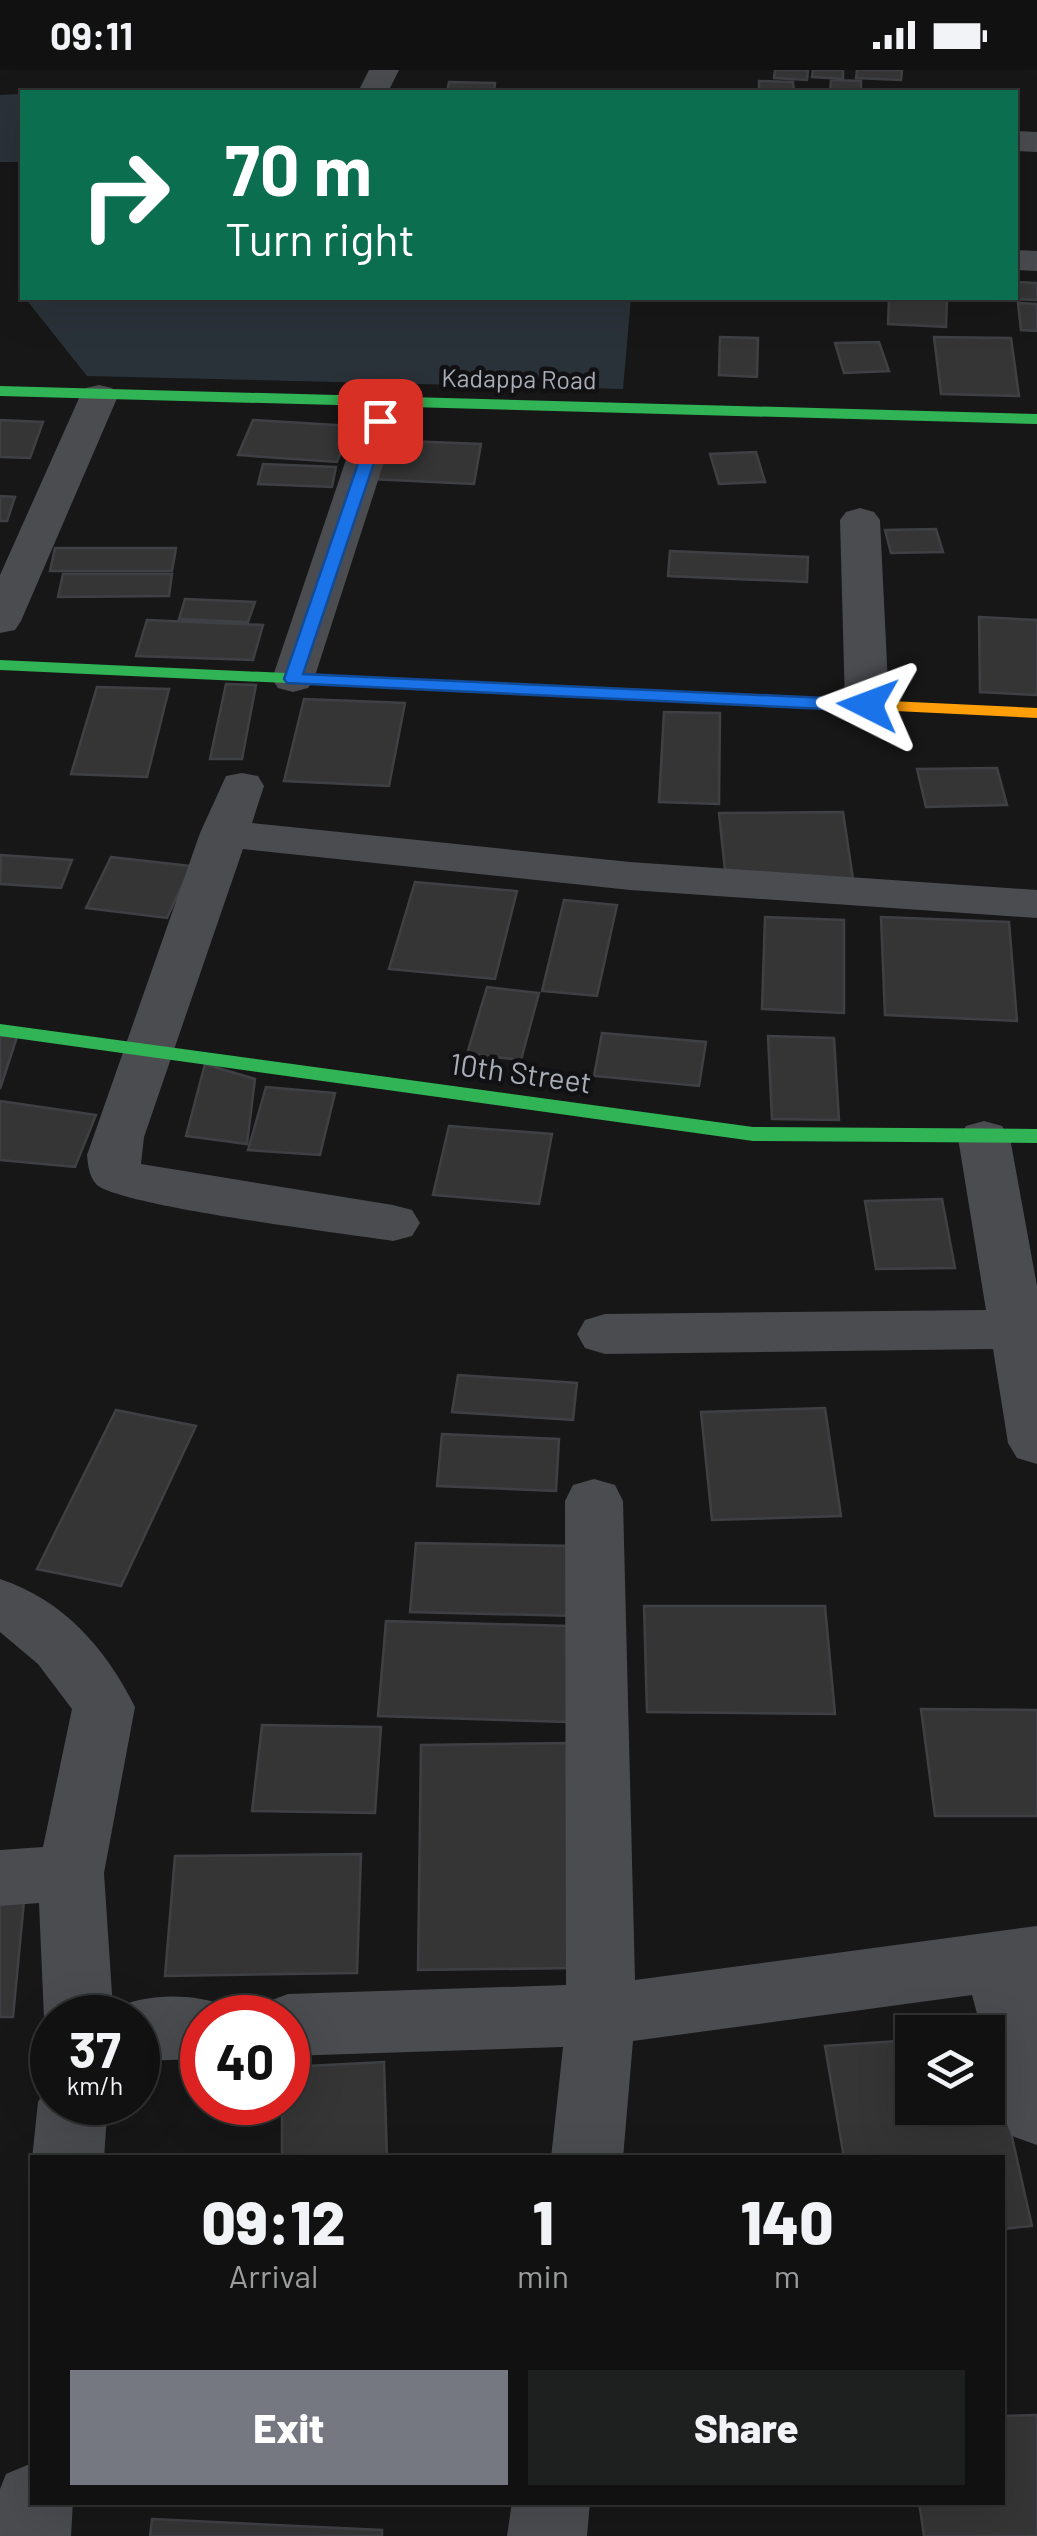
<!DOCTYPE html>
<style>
body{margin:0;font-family:Barlow,sans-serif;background:#1e1f1f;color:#f1f3f6;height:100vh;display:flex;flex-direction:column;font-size:38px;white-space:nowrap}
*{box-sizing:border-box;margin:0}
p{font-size:32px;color:#9c9d9f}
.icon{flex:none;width:55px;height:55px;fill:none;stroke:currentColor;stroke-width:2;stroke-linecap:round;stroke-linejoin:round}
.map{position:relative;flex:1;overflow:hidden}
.details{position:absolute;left:30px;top:2085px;width:975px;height:350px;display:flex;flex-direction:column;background:#111;border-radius:0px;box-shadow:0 10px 40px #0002,0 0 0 2px #303131}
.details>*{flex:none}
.guide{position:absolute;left:20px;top:20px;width:998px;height:210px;border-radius:0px;box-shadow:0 10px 40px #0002,0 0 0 2px #303131;background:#0b6e4f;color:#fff;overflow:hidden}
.fabs{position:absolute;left:895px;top:1945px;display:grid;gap:20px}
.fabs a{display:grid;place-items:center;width:110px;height:110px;border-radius:0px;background:#111;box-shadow:0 10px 40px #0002,0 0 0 2px #303131;font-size:50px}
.speed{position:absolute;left:30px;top:1925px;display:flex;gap:20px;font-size:50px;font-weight:700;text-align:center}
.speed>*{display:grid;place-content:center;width:130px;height:130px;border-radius:50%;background:#111;box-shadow:0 10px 40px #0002,0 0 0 2px #303131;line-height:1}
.speed small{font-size:25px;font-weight:400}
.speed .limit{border:15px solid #d22;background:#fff;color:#111}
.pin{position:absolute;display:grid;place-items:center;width:85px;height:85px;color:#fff;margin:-42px;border-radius:20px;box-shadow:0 5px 15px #0006}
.me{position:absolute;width:110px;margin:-55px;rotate:273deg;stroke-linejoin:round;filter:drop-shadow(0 0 8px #0008)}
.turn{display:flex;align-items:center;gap:35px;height:210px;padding:0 40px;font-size:45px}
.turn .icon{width:130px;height:130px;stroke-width:2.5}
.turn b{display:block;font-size:70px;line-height:85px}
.eta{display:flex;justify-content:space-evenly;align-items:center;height:170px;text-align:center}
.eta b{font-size:60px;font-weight:800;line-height:70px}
.cta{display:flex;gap:20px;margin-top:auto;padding:20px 40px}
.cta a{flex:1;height:115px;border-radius:0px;background:#757880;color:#fff;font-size:40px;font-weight:800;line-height:115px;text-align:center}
.cta a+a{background:#1e1f1f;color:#f1f3f6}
.status{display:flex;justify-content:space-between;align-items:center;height:70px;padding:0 50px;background:#111;direction:ltr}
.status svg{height:28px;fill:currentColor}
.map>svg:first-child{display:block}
.water{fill:#2a3239}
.building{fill:#353536;stroke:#3f4043;stroke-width:2.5}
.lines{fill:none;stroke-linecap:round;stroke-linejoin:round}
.street{fill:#4b4c50;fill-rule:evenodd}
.fast{fill:#30b455;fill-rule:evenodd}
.slow{fill:#ff9f0a;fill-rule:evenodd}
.route{fill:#1a73e8;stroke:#114b97;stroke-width:2.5}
.labels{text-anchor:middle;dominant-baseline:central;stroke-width:9;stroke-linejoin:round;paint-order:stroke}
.far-street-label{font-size:25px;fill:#a8adb8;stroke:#111113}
.street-label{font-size:30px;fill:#a8adb8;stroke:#111113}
</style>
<div class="status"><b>09:11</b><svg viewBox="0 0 49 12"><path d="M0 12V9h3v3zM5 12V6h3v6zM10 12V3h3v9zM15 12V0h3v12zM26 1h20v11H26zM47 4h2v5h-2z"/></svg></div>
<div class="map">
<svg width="1037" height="2466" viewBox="0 0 1037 2466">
<rect width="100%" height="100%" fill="#171717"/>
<path class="water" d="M22,24V92H0V25Z
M25,228H631L623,319L87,306Z"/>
<path class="building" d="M775,0H808L807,10L774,8Z
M813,0H843V9L812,7Z
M857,0H902L901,10L856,8Z
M831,10L861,11V22H830Z
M759,11L793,12L794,22H759Z
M449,12L495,13L494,22H447Z
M1015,212L1037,213V230L1004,229L1015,228Z
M889,228H947L946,257L888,254Z
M1018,233L1037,234V261L1021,260Z
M720,267L758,268L757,307L719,305Z
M934,267L1011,268L1019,326L941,324Z
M879,272L889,301L844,303L835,273Z
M0,350L43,352L30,388L0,387Z
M253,350L351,356L337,392L238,385Z
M381,370L481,374L474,414L371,409Z
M756,382L765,412L719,414L710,384Z
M263,394L336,397L332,417L258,414Z
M0,426L15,427L7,451H0Z
M936,459L943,482L891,483L885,460Z
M55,478H176L172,501H50Z
M670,481L808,487L807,512L668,506Z
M63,504H172L169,526L58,527Z
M185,529L255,532L248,552L179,549Z
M979,547L1037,550V625L980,622Z
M147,550L263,555L253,590L136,586Z
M226,614L256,615L242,689H210Z
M97,617L169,619L147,707L71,704Z
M304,629L405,633L389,716L284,711Z
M664,642L720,643L719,734L659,732Z
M997,698L1007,735L926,737L917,699Z
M843,742L853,809L726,810L719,743Z
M1,785L72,790L61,818L0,814Z
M111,787L191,796L167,848L86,838Z
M415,812L517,821L495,909L389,899Z
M564,830L617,835L597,926L542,921Z
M765,847L844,850V943L762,939Z
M881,847L1009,852L1017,951L885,945Z
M487,917L539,923L521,990L467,984Z
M602,963L706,972L699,1016L594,1006Z
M0,966L17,967L0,1019Z
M768,966L834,968L839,1050L772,1049Z
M205,994L255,1009L247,1074L186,1066Z
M266,1017L335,1023L320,1085L248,1080Z
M0,1031L96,1045L75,1097L0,1090Z
M449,1056L552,1064L539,1134L433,1125Z
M942,1129L955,1198L876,1199L865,1131Z
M458,1305L577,1313L573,1350L452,1342Z
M825,1338L841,1446L712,1450L701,1342Z
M116,1340L196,1356L121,1516L37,1499Z
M442,1364L559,1369L556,1421L437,1416Z
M416,1473L578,1476L576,1546L410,1542Z
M644,1536H825L835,1644L647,1642Z
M386,1551L569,1556L567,1652L378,1646Z
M921,1639L1037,1640V1746H935Z
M262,1655L381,1657L375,1743L252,1741Z
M570,1673L578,1898L418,1900L421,1675Z
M361,1784L357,1903L165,1906L175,1786Z
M24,1831L13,1947H0V1832Z
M988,1965H989L1032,2156L1002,2159V2088H844L825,1976L912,1970V2038H988Z
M384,1992L387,2088H282V2032H288V1997Z
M1037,2345V2466H924L919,2432H1002V2346Z
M152,2449L382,2460V2466H150Z"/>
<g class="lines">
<path class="street" d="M369,0H399L388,22H358Z
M1015,61L1037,62V82L1015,81Z
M1015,180L1037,181V201L1015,200Z
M99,315L112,318L118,326L21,551L15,560L0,563V505L80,326L86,318Z
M384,322L397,325L403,333L314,609L308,618L293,622L278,618L272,609L365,333L371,325Z
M860,438L874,442L880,450L889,635L882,644L867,648L852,644L845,635L840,450L846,442Z
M242,703L258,706L264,716L252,753L630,792L1037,820V848L630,820L243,779L144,1067L141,1094L393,1135L412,1140L420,1153L412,1166L393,1171C348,1164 117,1136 96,1114C89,1106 88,1095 87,1085L200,763L226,706Z
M984,1051L1002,1056L1010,1068L1037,1216V1394L1017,1388L1008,1373L993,1279L605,1284L585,1278L577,1264L585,1250L605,1244L986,1240L958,1068L966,1056Z
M594,1409L615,1415L623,1431L635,1910L1037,1856V2075L1012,2066C997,2033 988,1998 988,1962H982L972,1925L633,1971L623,2088H551L563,1977L288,1986V1948H257L264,1933L288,1924L566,1915L565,1431L573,1415Z
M0,1509C64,1530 106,1579 135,1637L104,1803L113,1939C147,1923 192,1923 227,1936L232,1948H202V1989L138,1991V1948H52V1965L44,1948L39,1833L0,1836V1780L43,1777L72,1639L38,1594L0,1562Z
M52,2008V2032H108L104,2088L32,2089L38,2032Z
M32,2393V2432H73L71,2466H0V2419L6,2404Z
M512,2432H590L587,2466H507Z"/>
<path class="fast" d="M0,316L1037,344V354L0,326Z
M0,590L656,620L665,625L656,630L0,600Z
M0,954L753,1057L1037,1059V1073L753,1071L0,966Z"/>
<path class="slow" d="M656,620L1037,638V648L650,629V621Z"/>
</g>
<path class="route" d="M374,347L388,351L303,604L868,630L876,635L868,641L287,613L284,609Z"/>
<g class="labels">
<g class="far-street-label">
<text transform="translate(519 308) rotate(1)">Kadappa Road</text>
</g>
<g class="street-label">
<text transform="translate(521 1002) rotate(8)">10th Street</text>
</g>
</g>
</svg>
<div class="fabs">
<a><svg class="icon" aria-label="layers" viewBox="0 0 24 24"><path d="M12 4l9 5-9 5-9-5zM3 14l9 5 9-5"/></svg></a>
</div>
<div class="speed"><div>37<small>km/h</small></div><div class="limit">40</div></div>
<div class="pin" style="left:380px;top:351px;background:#d93025"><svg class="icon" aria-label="arrive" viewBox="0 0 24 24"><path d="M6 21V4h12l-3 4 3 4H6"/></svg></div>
<svg class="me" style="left:868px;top:635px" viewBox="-20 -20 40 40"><path d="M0-17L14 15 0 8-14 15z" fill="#1a73e8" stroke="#fff" stroke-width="4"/></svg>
<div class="guide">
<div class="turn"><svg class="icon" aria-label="right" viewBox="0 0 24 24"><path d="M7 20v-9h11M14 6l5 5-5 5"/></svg><div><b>70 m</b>Turn right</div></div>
</div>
<section class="details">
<div class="eta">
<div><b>09:12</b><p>Arrival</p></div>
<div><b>1</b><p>min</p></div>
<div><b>140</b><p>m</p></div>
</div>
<div class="cta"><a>Exit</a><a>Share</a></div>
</section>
</div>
